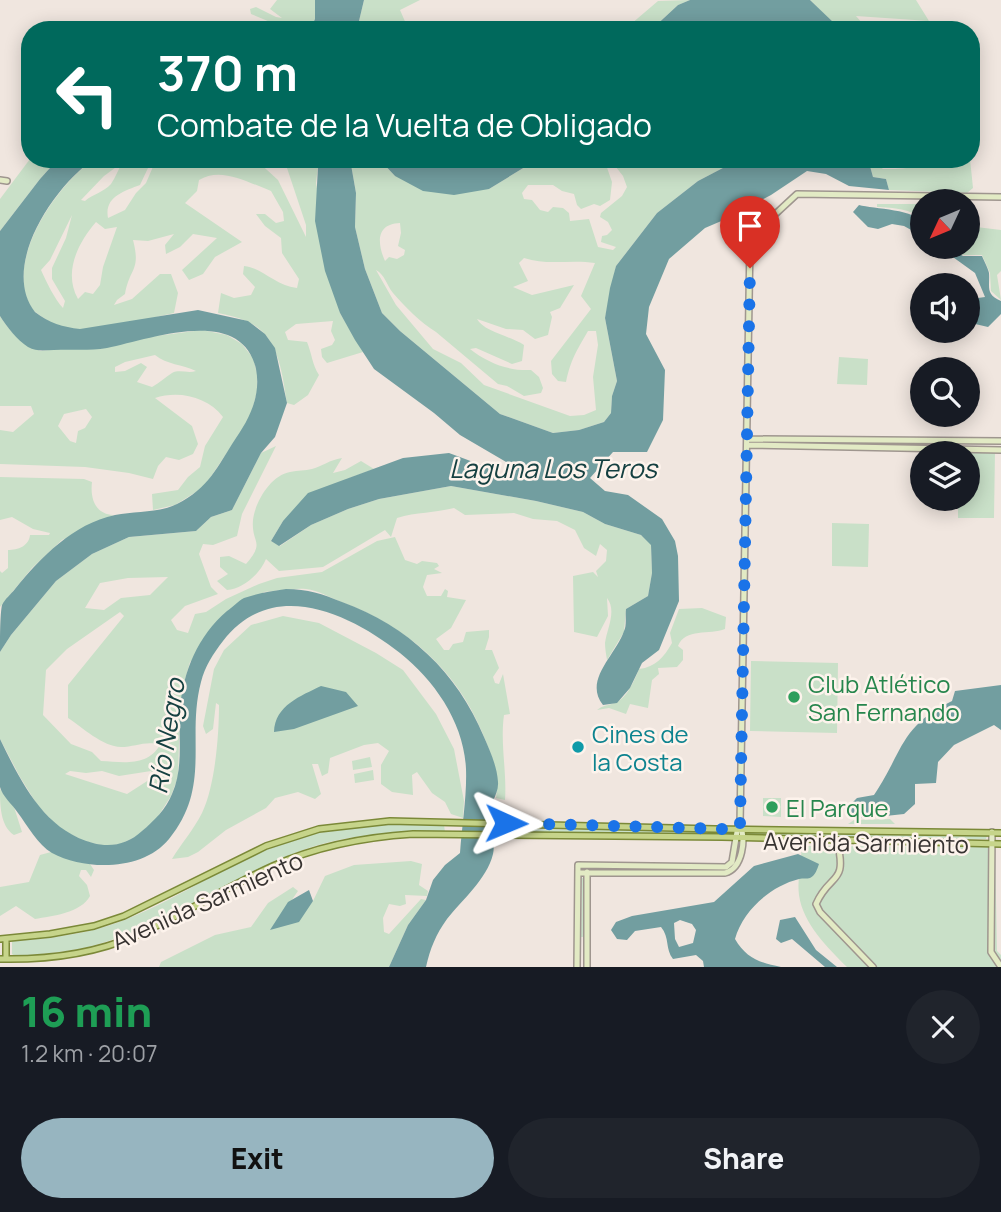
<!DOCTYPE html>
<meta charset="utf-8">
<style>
body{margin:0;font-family:Manrope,sans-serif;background:#20242c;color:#f1f3f6;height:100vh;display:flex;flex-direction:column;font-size:26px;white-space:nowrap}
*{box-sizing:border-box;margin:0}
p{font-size:23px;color:#9ea1a6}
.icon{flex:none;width:38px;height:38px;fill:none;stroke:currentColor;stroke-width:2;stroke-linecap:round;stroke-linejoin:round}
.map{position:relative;height:967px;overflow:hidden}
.details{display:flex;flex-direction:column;background:#171b24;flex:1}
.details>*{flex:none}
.guide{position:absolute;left:21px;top:21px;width:959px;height:147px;border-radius:28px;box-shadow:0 4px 18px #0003;background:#00695c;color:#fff;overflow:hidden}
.needle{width:46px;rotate:226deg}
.fabs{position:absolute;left:910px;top:189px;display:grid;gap:14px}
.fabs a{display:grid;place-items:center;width:70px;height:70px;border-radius:50%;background:#171b24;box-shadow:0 4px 18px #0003;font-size:35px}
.pin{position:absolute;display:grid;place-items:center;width:60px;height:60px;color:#fff;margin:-72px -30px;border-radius:50% 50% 50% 0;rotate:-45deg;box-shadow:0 0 7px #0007}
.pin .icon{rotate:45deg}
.me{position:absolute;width:77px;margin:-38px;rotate:91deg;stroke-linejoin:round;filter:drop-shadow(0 0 5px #0008)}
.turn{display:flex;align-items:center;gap:24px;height:147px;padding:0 21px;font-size:32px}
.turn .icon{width:91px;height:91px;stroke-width:2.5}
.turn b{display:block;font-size:49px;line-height:60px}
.round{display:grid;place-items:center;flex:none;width:74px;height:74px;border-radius:37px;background:#20242c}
.headline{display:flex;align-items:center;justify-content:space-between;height:119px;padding:0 21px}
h1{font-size:42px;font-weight:800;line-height:52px;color:#1e9e55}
.primary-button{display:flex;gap:14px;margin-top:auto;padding:14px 21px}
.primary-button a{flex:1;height:80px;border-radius:42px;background:#97b5c0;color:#111;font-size:28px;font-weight:800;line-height:80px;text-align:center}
.primary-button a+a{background:#20242c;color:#f1f3f6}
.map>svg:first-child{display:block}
.green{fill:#c9e0c8;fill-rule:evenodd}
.water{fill:#729ea0;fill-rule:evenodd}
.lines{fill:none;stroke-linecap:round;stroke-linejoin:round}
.secondary-casing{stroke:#9f968f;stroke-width:8}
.primary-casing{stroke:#7b8938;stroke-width:8}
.secondary{stroke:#e2eac4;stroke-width:5}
.primary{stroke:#c6d48a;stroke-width:5}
.route{stroke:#1a73e8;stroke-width:12;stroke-dasharray:0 21.6}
.leisure-dot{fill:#2e9e5b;stroke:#fdf3ec;stroke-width:2.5}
.culture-dot{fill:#0f9aa8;stroke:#fdf3ec;stroke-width:2.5}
.labels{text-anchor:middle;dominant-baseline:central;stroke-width:5;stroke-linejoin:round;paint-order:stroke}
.leisure-label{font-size:24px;fill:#27864d;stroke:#fdf3ec;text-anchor:start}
.culture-label{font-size:24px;fill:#0d838f;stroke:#fdf3ec;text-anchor:start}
.street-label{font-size:24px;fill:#373331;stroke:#fdf3ec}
.water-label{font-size:26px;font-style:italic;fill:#154041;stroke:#fdf3ec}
</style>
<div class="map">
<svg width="1001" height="967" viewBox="0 0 1001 967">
<rect width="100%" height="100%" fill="#f0e6df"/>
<path class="green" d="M277,0H315V19L310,30H282V27L251,14L250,9L256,7L276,17L282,18L270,9Z
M364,0H420L400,10L407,26L414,30H371L359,21Z
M690,0L678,5L651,30H624L658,1Z
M810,0H916L929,21L856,16L863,24L860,30H837L833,23Z
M30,159H58L40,179L0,231V199Z
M94,159H255L278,180L306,237V225L284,159H316L318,166L316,183L340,313L363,352L327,363L322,357L321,349L332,345L335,340L331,331L333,321L296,324L285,332L288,340L307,342C312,354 312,364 319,375L308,395L294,405L287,403C282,373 279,334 246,321C237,317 227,315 218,313L221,293L234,298L251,295L255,287L243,274L244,266C263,268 274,285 297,288L299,279L282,253L281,238L265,226L256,214H265L276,223L284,221L283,212L271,191C249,183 221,166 199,180L197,191L185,203L242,242L215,257L203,274L189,280L182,270L217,238L193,234L180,247L166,254L165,245L174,234L148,241L133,240C141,271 130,267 125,294L117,300L114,305L132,299L160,274H171L178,293L174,313C146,319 90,335 63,327C52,324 43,318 34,311C0,267 55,186 94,159ZM123,162C118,169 116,177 111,184C104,192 93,194 85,201L81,200L104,176ZM155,162L146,183L136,193L125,210L108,218C104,197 124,191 140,185L148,168ZM72,215L66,238L52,268V279L65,301L63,308C55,300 46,281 41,270L50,260ZM96,222L105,229L117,227L103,267L100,285L93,294L85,292L78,299C63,272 78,243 96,222Z
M350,159H379L395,176L489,189L538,159H604L612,182L610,200L600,206L594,204L581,209L577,205L574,194L562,191L553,185H528L522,193L524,199L532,200L540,210L548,212L553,207L563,208L569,213L570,221L589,219L598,247L613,250L616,247L601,242L602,236L607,235L612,230L608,222L600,217L601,213L622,196L627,187L623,176L612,162L613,159H740L698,181L657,213L616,266L605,318L617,381L612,396L611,413L604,422L579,430L553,433L500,414L400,331L382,313L365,269L355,227L356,193ZM400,223L401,233L398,246L405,250L404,255L397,259L389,257L385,261C377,243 376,224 400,223ZM524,258C548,266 571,259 595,263L581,296L591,309L551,361L552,374L558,381L566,382C571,359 576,352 588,331H596L598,345L593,377L596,410L584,415L570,416L484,385L461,363L433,349L396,305L376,270C385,275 386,284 393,293C405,307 420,322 436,332L498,384L507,386L524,396L541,393L543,388L539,377L531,370C508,371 488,363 470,349L476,348L512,364L522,361L524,345C510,336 483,331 477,319L506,329L523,330L535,339L548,335L552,317L550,312L560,308L574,285L532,295L513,287L528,281L519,263Z
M868,159H877L878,165L883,169C897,169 909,170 921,162V159H970L973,188L967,193L889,190L886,179L873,177Z
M877,204H922V221C913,208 892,208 877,207Z
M968,226L1001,230V271L997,275L1001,300L991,291L990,273L982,255H963L951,247H968Z
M0,316C10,332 23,346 41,351L202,330L227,335L242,344L253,358L257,373V392L250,418L204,487L175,505L153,510L152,494L178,490L188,477L200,467L205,446L223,417C208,397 179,390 155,398L192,426L198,444L193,454L179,460L166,457L158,466L153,479L129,473L85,467L0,464V430L13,432L34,414L31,406H0ZM155,355C167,365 182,364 196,371C188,374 180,369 172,373C166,377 159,383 152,387L137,382L147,367L141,363L125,371L115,372V367L125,362ZM86,409L92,417L85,428L78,431L76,443L70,441L58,426L64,414Z
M839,357L868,359L867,385L837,384Z
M276,446L242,514L237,536L213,545L203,544L199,554L211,587L218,594L185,606L171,620L177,630L188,633L195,614L206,612L226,599L259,584L277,578L322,572L377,541L395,537L405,560L417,564L422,561L437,563L439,566L434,569L442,573L427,575L423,587L427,596H441L445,589L448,591L447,597L466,600L451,628L436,639L444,650H449L453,644L463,642L466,632L489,630V637L485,650H492L499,668L493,677L495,683L499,684L503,674L510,714L504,715C500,743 507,772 505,800L496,798C500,774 491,754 482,732C456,669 405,625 341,602C331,598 318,590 306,589C293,588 277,591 264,592L190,662L184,683L180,709L178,777L171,796L157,818L137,836L121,844L105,846L84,841L60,829L38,806L20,777L0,739V652L11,635L56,581L92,554L129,537L196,531L211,517L232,510L261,453ZM168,577L150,595L121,598L104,610L85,608L100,583L128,578ZM120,612L124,616L68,685V718C82,727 103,747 121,747C135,747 147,740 160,745C147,767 123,762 101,761L92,752L71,744L43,715L46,670L67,649ZM70,771L86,773L102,771L119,776L151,771L155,776L127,794L65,774Z
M959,451L995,452L994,518H958V499H968V453H959Z
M342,458L333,473L345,470L361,461L374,469L347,479L283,521L271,541L280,546L311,525L348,509L379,499L451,486L536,501L583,512L605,524L641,535L651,544L652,573L648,596L626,609L624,632L607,660C606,654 605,648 605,643C607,628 617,611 607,598L608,616L597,637L574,632L573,576L593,572L598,577L596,571L606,561L607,550L600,544L596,556L584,548L575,530L557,521L533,519L514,513L465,515L454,508C435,513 416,512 397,518L391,537L385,530L323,567L279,571L266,559C260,574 243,589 227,590L217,581L228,574L220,567V557L229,556L246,564C266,541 251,544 253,520C255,502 271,475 290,472C298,470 305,471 312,469C323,466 329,460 342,458Z
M0,477L84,479L92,482C90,498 95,514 113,515L62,540L32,568L0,607V571L2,573L8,568V550C18,550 29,546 30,535H49L50,533L33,529L12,517L0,520Z
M832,523L869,524L868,567L832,566Z
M702,608L726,617L725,629C710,635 685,628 678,646L683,650V660L677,667L658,668L659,674L652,680L648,708L630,704L626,714L609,708L597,710C603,705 607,706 614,703C627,699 634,681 639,669C656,667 664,657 672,643L670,633L679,609Z
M283,616L319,623L376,653L403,670L436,714L454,749L464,801L463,818L451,814L445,802L432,793L417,772L412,775L413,795L392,792L381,784V765L389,751L378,743L364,745L330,758L328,773L322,776L318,764H312L321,794L315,799L298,792L275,798L266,808L226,830L198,852L188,857L172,859C181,844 194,829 202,813C215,786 219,736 219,705L216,703L213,729L206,734L203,726L214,669L224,650L251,625Z
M751,661L838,663L837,733L750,731Z
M370,757L372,767L353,770L352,761Z
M373,770L374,780L355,783L354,774Z
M0,789L14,807L22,832L14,835C0,826 0,804 0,789Z
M763,798H781V817L763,816Z
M890,819L895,824H848L854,820Z
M382,825H444L445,832C395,833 345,833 298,852C230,878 169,924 99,944C72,952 43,954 15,956L12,954V941C41,939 70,936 97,929C159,912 213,871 272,847C306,832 346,828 382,825Z
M510,829L731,831V836L510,834Z
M746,831L987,835V836L986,839L745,837Z
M802,846L995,847L997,951L1001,955V967H847C828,948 803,924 799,895C797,880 801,862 802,846Z
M51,852L90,864L94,870L91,877L86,870H81L79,876L87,885L90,896C81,913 52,916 35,919L16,906L0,916V887L29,882L40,855Z
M411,861L422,864L419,885L428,891L427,896L405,895L406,904L400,906L389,904L383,918L384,932L389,934L421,899L426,900L408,925L389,967H159L161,962L215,935L251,927L268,903L293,887L298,891L271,930L313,901L325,876L354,865Z
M582,878H585V937H581Z"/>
<path class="water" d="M315,0H364L359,21L371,30H310L315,19Z
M690,0H810L834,23L837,30H651L678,5Z
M58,159H94C53,187 0,267 35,312C49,323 63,327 80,329L198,310L248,321L265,334L275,348L287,403L275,437L261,453L232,510L211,517L196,531L129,537L92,554L56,581L11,635L0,652C0,641 0,614 2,605C5,599 11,594 15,589C41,557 73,524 115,515C135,511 159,513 177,504C209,488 217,467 236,438C250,418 261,395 256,369C241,304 149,340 107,348C89,351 72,349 54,350C45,350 37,352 28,347C17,340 7,327 0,316V231L40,179Z
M316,159H350L356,193L355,227L365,269L382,313L400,331L500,414L553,433L579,430L604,422L611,413L612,396L617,381L605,318L610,288L616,266L657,213L698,181L740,159H868L873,177L886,179L889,190L849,186L826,174L807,171L771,195L726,219L705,228L669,259L649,307L646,334L665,370L663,420L647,452H613L590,478L605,491L628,495L662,519L675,541L678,556L679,601L659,650L642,663L630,688L617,703L603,705C583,680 616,655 624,631C627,625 625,616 626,609L648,596L652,573L651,545L641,535L605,524L583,512L536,501L451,486L379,499L348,509L311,525L279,546L271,541L283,521L308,493L403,458L449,453L484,466L502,477L518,469L460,435L434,413L374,369L355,340L340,313L325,271L315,221L318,167Z
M379,159H538L489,189L454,195L423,191L395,176Z
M859,205C873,209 918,209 922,224C923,228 922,232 922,236L904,226L892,224L878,229L868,227L853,212Z
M939,247H948L963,256H982C984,261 988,268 989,273C990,287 985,294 1001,301V314L988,327L971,323V299L985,297L975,273Z
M286,589C308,589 322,594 342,602C408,626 457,672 484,737C490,751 497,766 498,782C499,795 488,805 488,818C488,830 496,842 493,854C487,879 462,900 447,919C436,934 430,949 426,967H389L408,925L426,900L433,880L445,865L460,853C462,825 467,796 466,769C464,723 435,681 400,653C349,613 272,577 223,641C213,654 205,666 201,682C186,738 212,786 169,839C143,871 86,871 52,853C38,845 27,825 18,813C13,805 2,796 0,787C0,772 0,754 0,739C21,782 44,830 93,843C111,848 128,844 142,831C154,821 166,809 172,794C184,767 178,738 180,709C183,671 198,636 227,611C233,607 238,601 244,598C258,593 272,591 286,589Z
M1001,685V730L994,725L954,745L938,762L936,783L915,784V804L904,814L867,818L851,816L849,806L857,798L874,795C903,752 900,726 952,701L955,691Z
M321,686L346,692L358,706L294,729L274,732C275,705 301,696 321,686Z
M798,854L819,864C817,869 816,875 810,878C807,879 803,878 799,879C771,886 743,910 735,939C746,958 760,963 781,967H704L703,961L696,955L673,959C665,949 670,938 661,927L635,931L627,940L617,939L611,930L616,922L632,916L714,902L754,866ZM680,920L692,924L696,930L693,943L679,947L675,939L674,923Z
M309,890L313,901L299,922L270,930L288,902Z
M795,917L816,950L837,967H825L792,939L781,943L776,939L780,920Z"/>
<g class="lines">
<defs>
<path id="secondary" d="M0,180L7,181
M747,439L1001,441
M747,445L1001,450
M992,832L991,952L1001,967
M837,841C848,886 830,872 816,904L820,912L873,967
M579,873H725C743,868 746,839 740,824L750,242L770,219L797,194L1001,197
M577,967L578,865L726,867L732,862L738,826
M587,967V872"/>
<path id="primary" d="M0,939L50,934L94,926L124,916L266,846L319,829L390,821L715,829L1001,833
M0,959C45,960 93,954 135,936C183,915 226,887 273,866C317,846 366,837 413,834L722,837L1001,844
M6,959V940"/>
</defs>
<use href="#secondary" class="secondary-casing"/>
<use href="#primary" class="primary-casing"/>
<use href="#secondary" class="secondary"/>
<use href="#primary" class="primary"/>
</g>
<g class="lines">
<path class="route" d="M506,823L726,829H736L740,824L750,268"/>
</g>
<g class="leisure-dot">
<circle cx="794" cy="697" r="7"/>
<circle cx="772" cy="807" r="7"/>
</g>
<circle class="culture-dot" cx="578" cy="747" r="7"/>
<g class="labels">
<g class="leisure-label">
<text x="808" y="683">Club Atlético<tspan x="808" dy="28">San Fernando</tspan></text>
<text x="786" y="807">El Parque</text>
</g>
<g class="culture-label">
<text x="592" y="733">Cines de<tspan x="592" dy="28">la Costa</tspan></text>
</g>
<g class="street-label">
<text transform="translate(866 842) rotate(1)">Avenida Sarmiento</text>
<text transform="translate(207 900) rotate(-24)">Avenida Sarmiento</text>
</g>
<g class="water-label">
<text x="553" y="468">Laguna Los Teros</text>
<text transform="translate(166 736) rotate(-81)">Río Negro</text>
</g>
</g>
</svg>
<div class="fabs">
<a><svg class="needle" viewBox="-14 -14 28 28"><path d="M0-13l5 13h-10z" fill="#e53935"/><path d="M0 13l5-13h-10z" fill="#9ea1a6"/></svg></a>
<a><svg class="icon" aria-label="sound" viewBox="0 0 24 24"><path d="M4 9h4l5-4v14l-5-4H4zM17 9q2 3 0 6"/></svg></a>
<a><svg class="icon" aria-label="search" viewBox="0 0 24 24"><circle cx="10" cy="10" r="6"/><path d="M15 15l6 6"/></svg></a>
<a><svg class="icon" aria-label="layers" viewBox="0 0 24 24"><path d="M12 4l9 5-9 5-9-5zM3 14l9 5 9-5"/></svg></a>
</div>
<div class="pin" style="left:750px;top:268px;background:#d93025"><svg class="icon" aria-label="arrive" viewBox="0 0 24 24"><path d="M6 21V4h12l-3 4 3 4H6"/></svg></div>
<svg class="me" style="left:506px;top:823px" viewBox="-20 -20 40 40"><path d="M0-17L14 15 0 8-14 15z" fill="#1a73e8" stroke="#fff" stroke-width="4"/></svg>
<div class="guide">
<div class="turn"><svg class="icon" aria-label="left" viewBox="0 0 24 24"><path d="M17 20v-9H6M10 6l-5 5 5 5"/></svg><div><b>370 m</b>Combate de la Vuelta de Obligado</div></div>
</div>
</div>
<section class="details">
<div class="headline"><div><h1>16 min</h1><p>1.2 km · 20:07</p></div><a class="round"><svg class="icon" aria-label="close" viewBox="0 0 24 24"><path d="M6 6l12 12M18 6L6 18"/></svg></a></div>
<div class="primary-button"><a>Exit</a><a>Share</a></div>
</section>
